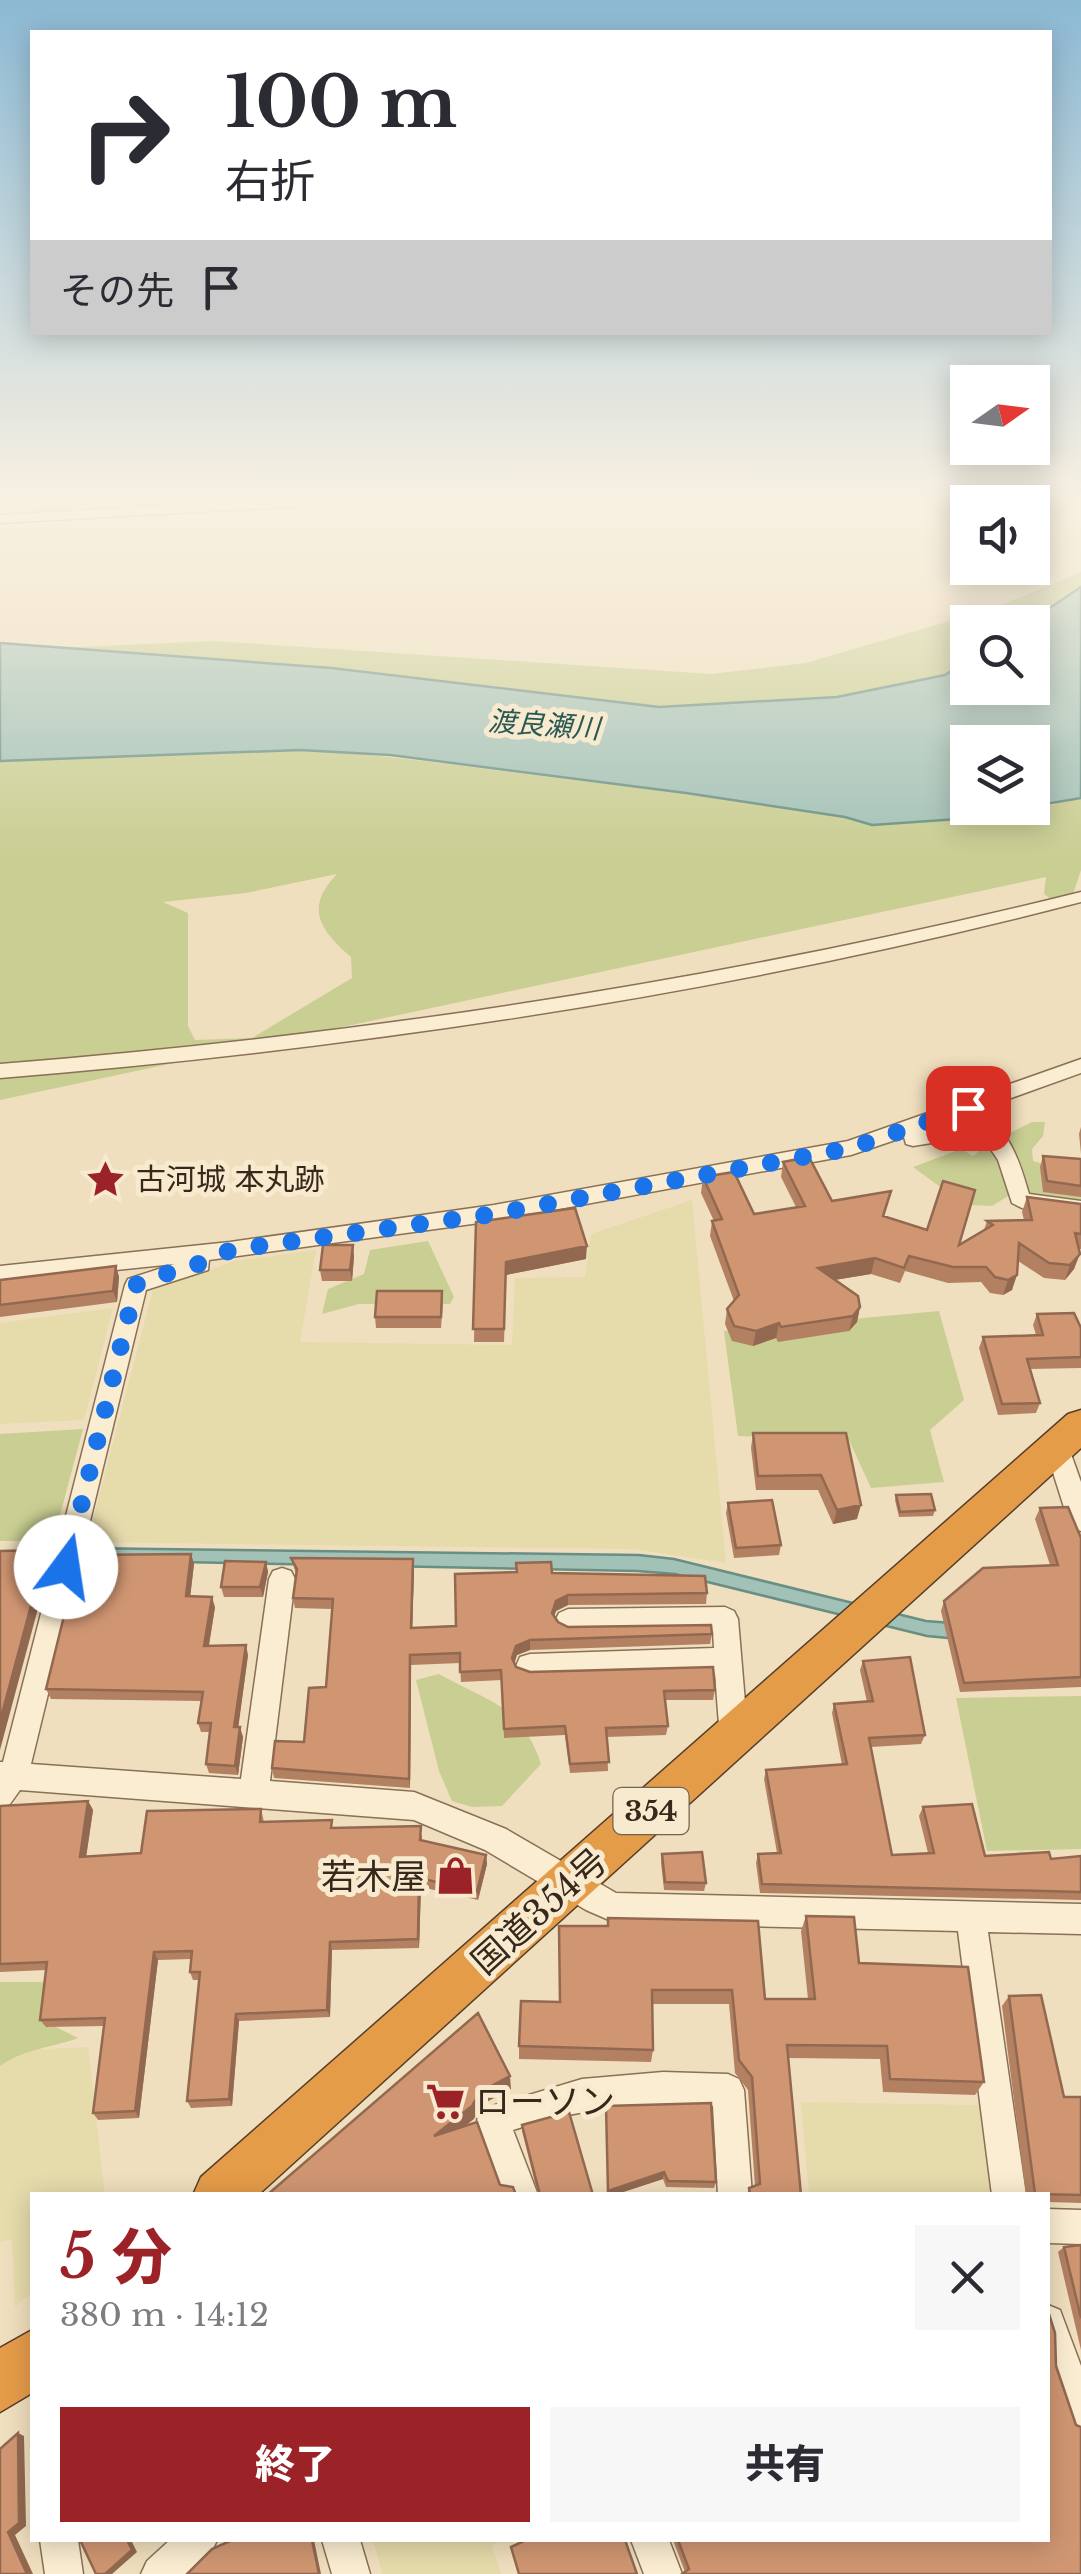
<!DOCTYPE html>
<html lang="ja">
<meta charset="utf-8">
<style>
body{margin:0;font-family:"Libre Baskerville","Noto Sans JP",serif;background:#f7f7f7;color:#2b2b33;height:100vh;display:flex;flex-direction:column;font-size:38px;white-space:nowrap}
*{box-sizing:border-box;margin:0}
p{font-size:32px;color:#7c7c81}
.icon{flex:none;width:55px;height:55px;fill:none;stroke:currentColor;stroke-width:2;stroke-linecap:round;stroke-linejoin:round}
.map{position:relative;flex:1;overflow:hidden}
.details{position:absolute;left:30px;top:2192px;width:1020px;height:350px;display:flex;flex-direction:column;background:#fff;border-radius:0px;box-shadow:0 5px 25px #0003}
.details>*{flex:none}
.guide{position:absolute;left:30px;top:30px;width:1022px;height:305px;border-radius:0px;box-shadow:0 5px 25px #0003;background:#fff;color:#2b2b33;overflow:hidden}
.needle{width:65px;rotate:76deg}
.controls{position:absolute;left:950px;top:365px;display:grid;gap:20px}
.controls a{display:grid;place-items:center;width:100px;height:100px;border-radius:0px;background:#fff;box-shadow:0 5px 25px #0003;font-size:50px}
.pin{position:absolute;display:grid;place-items:center;width:85px;height:85px;color:#fff;margin:-42px;border-radius:20px;box-shadow:0 5px 15px #0006}
.me{position:absolute;width:110px;margin:-55px;rotate:14deg;stroke-linejoin:round;filter:drop-shadow(0 0 8px #0008)}
.turn{display:flex;align-items:center;gap:35px;height:210px;padding:0 30px;font-size:45px}
.turn .icon{width:130px;height:130px;stroke-width:2.5}
.turn b{display:block;font-size:70px;line-height:85px}
.then{display:flex;align-items:center;height:95px;padding:0 30px;background:#0003;gap:20px;font-size:38px}
.round{display:grid;place-items:center;flex:none;width:105px;height:105px;border-radius:0px;background:#f7f7f7}
.head{display:flex;align-items:center;justify-content:space-between;height:170px;padding:0 30px}
h1{font-size:60px;font-weight:800;line-height:75px;color:#9b2327}
.primary-button{display:flex;gap:20px;margin-top:auto;padding:20px 30px}
.primary-button a{flex:1;height:115px;border-radius:0px;background:#9b2327;color:#fff;font-size:40px;font-weight:800;line-height:115px;text-align:center}
.primary-button a+a{background:#f7f7f7;color:#2b2b33}
.map>svg:first-child{display:block}
.farmland{fill:#e6dbab}
.green{fill:#c9ce92;fill-rule:evenodd}
.water{fill:#a2c1b7;stroke:#698f84;stroke-width:2.5;fill-rule:evenodd}
.lines{fill:none;stroke-linecap:round;stroke-linejoin:round}
.minor-casing{stroke:#897056;stroke-width:3}
.highway-casing{stroke:#563e2b;stroke-width:3}
.minor{fill:#faedd1;fill-rule:evenodd}
.highway{fill:#e59c49;fill-rule:evenodd}
.wall{fill:#b38162}
.shaded-wall{fill:#926950}
.building{fill:#d09672;stroke:#926950;stroke-width:2.5}
.route{stroke:#1a73e8;stroke-width:18;stroke-dasharray:0 32.4}
.labels{text-anchor:middle;dominant-baseline:central;stroke-width:10;stroke-linejoin:round;paint-order:stroke}
.far-water-label{font-size:28px;font-style:italic;fill:#2a5854;stroke:#f7eace}
.shield{fill:#f7eace;stroke:#716251;stroke-width:2.5}
.shield-label{font-size:28px;font-weight:bold;fill:#37281b}
.poi-label{font-size:30px;fill:#37281b;stroke:#f7eace;text-anchor:start}
.near-poi-label{font-size:35px;fill:#37281b;stroke:#f7eace;text-anchor:end}
.near-street-label{font-size:35px;fill:#37281b;stroke:#f7eace}
</style>
<div class="map">
<svg width="1081" height="2574" viewBox="0 0 1081 2574">
<rect width="100%" height="100%" fill="#f0dfbe"/>
<path class="farmland" d="M692,1200L726,1563L634,1549L87,1542L153,1290L235,1261L316,1250L300,1342L512,1345L515,1278L585,1277L591,1234Z
M113,1308L84,1420L0,1424V1323Z
M88,2047L105,2195H32V2292L15,2307L12,2239L0,2242V2051Z
M801,2102L979,2105L992,2195H809Z
M373,2540H500L492,2545L501,2574H382Z"/>
<path class="green" d="M0,502H265L0,516Z
M1081,572V587L1029,622H968L967,661L945,675L837,697L659,707L331,668L57,648L213,641L711,674L806,663L994,608Z
M300,750C400,755 499,772 598,783C688,794 786,798 872,825L1047,806L1081,798V870L1073,894L1052,900L1044,894L1046,877L0,1100V761ZM337,874C304,908 320,930 351,957L352,978L252,1038L195,1040L188,1026V913L163,902L246,893Z
M1032,1122H1045L1043,1136L1032,1149L1033,1161L1081,1176V1201L1008,1196L992,1206L971,1205L965,1195L943,1189L913,1167L961,1149L973,1156C990,1141 1012,1132 1032,1122Z
M428,1241L454,1297L450,1304H359L322,1314L328,1289L364,1274L370,1250Z
M939,1311L964,1400L930,1430L944,1482L871,1488L849,1440L738,1436L724,1331Z
M83,1429L53,1541H0V1434Z
M439,1674C488,1702 521,1704 541,1764L502,1806L472,1807L452,1801L439,1771L416,1680Z
M1081,1696V1849L987,1851L956,1698Z
M0,1982H46L56,2027L78,2038C51,2048 23,2049 0,2066Z"/>
<path class="water" d="M1081,587V798L958,819L872,825L845,817L686,793L390,755L300,750L0,761V643L331,668L659,707L837,697L945,675L967,661L968,688H1032L1029,622ZM968,742H1032V808H968Z
M78,1548L639,1555L674,1559L926,1621L977,1625L980,1641L927,1636L675,1574L637,1571L81,1560Z"/>
<g class="lines">
<defs>
<path id="minor" d="M235,502H311L304,506L0,523V515Z
M1081,892V902C728,994 363,1048 0,1078V1064C364,1035 727,980 1081,892Z
M1081,1059V1073L922,1130L986,1120C1011,1130 1022,1170 1029,1194L1081,1201V1217L1030,1212L1012,1203L998,1160L981,1135L913,1146L906,1144L904,1137L851,1155L494,1221L209,1260L208,1270L146,1290L31,1764L241,1779L269,1579L273,1571L282,1568L291,1571L295,1579L270,1781L414,1792L506,1829L616,1893L1081,1904V1934L988,1932L1026,2195H992L958,1931L616,1923L586,1910L485,1850L414,1820L20,1790L10,1804L0,1808V1762H3L125,1285L128,1279L174,1264L0,1282V1266L230,1242L494,1205L848,1141Z
M1057,1437L1066,1440L1081,1482V1531L1072,1528L1068,1520L1045,1447L1048,1440Z
M725,1607L734,1611L738,1619L748,1738L744,1747L734,1751L724,1747L720,1738L715,1673L530,1678L520,1675L516,1666L520,1657L530,1654L714,1648L713,1631L568,1633L559,1629L555,1621L559,1613L568,1609Z
M663,2072L728,2074L739,2079L744,2090L752,2195H718L713,2106C644,2103 579,2107 513,2130L538,2195H504L477,2120L482,2109L582,2079Z
M1048,2209L1081,2210V2244L1048,2243Z
M1048,2305L1060,2310L1081,2366V2435L1068,2430L1048,2372Z
M40,2540H78L83,2574H45Z
M170,2540H217L211,2553L188,2574H141L147,2561Z
M322,2540H360L370,2574H332Z
M631,2540H669L682,2574H644Z"/>
<path id="highway" d="M1081,1410V1448L258,2195H193L201,2177L1068,1414Z
M32,2330V2393L0,2412V2348Z"/>
</defs>
<use href="#minor" class="minor-casing"/>
<use href="#highway" class="highway-casing"/>
<use href="#minor" class="minor"/>
<use href="#highway" class="highway"/>
</g>
<path class="wall" d="M1081,1127V1154L1079,1134Z
M1043,1156L1081,1159V1197L1043,1192L1040,1167Z
M783,1162L832,1201L891,1191L884,1217L959,1245L984,1230L987,1221L1024,1220L1022,1212L1027,1197L1081,1204V1249H1079L1074,1269L1065,1280L1044,1278L1018,1261L1012,1290L1003,1295L990,1293L981,1282L948,1283L905,1271L900,1283L871,1274L835,1280L860,1307L857,1322L849,1331L778,1342L776,1338L753,1346L732,1341L725,1324L727,1309L734,1301L710,1236L712,1221H714L701,1193L703,1177L754,1214L796,1207L781,1177Z
M476,1222L586,1259L506,1275L504,1342H474Z
M354,1256L352,1281H322L320,1270Z
M116,1266L119,1277L117,1302L0,1317V1280Z
M443,1302L441,1328H376L375,1317Z
M1037,1314L1081,1328V1368L1030,1369L1040,1403L1036,1413L998,1415L979,1348L983,1337L1036,1335L1033,1325Z
M753,1433H846L857,1519L833,1524L818,1490H756L751,1448Z
M896,1495L935,1510L933,1516L899,1517L895,1500Z
M728,1503L781,1545L779,1555L734,1558L726,1513Z
M1040,1508L1081,1538V1687L960,1692L941,1611L944,1601L1050,1565L1035,1519Z
M191,1554L194,1564L190,1597L215,1607L209,1646L248,1655L238,1727L243,1737L238,1775L209,1773L206,1764L210,1732H201L198,1723L201,1701L51,1699L46,1689Z
M291,1558L414,1569L412,1628L456,1626L552,1573L707,1593L706,1604L568,1605L556,1611L554,1616L558,1622L568,1627L712,1634L710,1644L530,1650L517,1655L514,1662L516,1667L530,1672L715,1690L713,1700H665L668,1726L666,1735L607,1737L608,1771L570,1773L565,1735L504,1738L502,1680L461,1682L460,1663L411,1665L410,1788L274,1778L272,1768L304,1742L326,1687L332,1609L295,1608L293,1598L296,1574Z
M266,1562L268,1572L263,1597H224L221,1587Z
M863,1661L925,1735L921,1744L871,1747L892,1855L928,1853L919,1816L923,1807L985,1856L1051,1859L1081,1856V1900L760,1893L756,1863L758,1854L777,1853L764,1779L766,1770L842,1765L832,1713L834,1704L867,1702L860,1670Z
M88,1801L93,1810L86,1856L141,1853L261,1809L264,1822L422,1835V1841L486,1855L487,1864L478,1900L421,1887L419,1948L332,1950L330,2017L239,2021L232,2106L191,2108L187,2101L200,1980H193L190,1972L191,1959L158,1960L139,2118L98,2120L93,2113L104,2026L46,2027L40,2020L46,1970L0,1972V1806Z
M662,1854L706,1883L704,1891L664,1890L661,1862Z
M806,1916L859,1963L984,2082L975,2095L883,2092L880,2059L788,2058L801,2195H747L749,2188L755,2186L748,2090L735,2073L729,2004H652L653,2050L651,2062L519,2059V2046L559,2002L607,1926L608,1918L765,1999H808L801,1931Z
M1009,1996L1064,2097H1081V2203L1048,2202V2195H1026L1002,2006Z
M606,2106L716,2182L714,2188L666,2187L663,2179L614,2195H608Z
M522,2125L593,2195H538L522,2131Z
M1081,2245V2350L1058,2252L1064,2247Z
M673,2540H1048L685,2572Z"/>
<path class="shaded-wall" d="M353,1245L354,1256L352,1281L350,1270Z
M587,1246L586,1259L506,1275L504,1342L506,1262Z
M1080,1254L1074,1269L1065,1280L1070,1265Z
M875,1258L871,1274L815,1283L818,1268Z
M116,1266L119,1277L117,1302L113,1291Z
M1017,1275L1012,1290L1003,1295L1008,1280Z
M860,1307L857,1322L849,1331L853,1316Z
M779,1323L776,1338L753,1346L756,1331Z
M861,1505L857,1519L833,1524L837,1510Z
M46,1550L51,1560L0,1750V1721Z
M191,1554L194,1564L189,1607L186,1596Z
M413,1559L414,1569L412,1638L411,1628Z
M266,1562L268,1572L263,1597L260,1587Z
M568,1595V1605L556,1611L552,1623V1613L556,1601Z
M212,1597L215,1607L207,1656L204,1646Z
M530,1640V1650L517,1655L513,1668L512,1658L516,1646Z
M246,1645L248,1655L237,1737L234,1727Z
M410,1655L411,1665L410,1788L409,1779Z
M240,1727L243,1737L238,1775L235,1766Z
M88,1801L93,1810L85,1865L80,1857Z
M486,1855L487,1864L478,1900L477,1891Z
M419,1878L421,1887L419,1948L418,1939Z
M330,1942L332,1950L330,2017L327,2010Z
M154,1952L158,1960L139,2118L135,2111Z
M236,2014L239,2021L232,2106L229,2099Z
M510,2076L511,2089L481,2105L474,2119L436,2149L434,2136L480,2092Z
M664,2172L663,2179L614,2195H608V2191Z
M18,2433L24,2436L26,2526L15,2535L33,2574H27L8,2532Z
M127,2540H131L137,2552L112,2574H105Z
M312,2540H314L321,2574H319Z"/>
<path class="building" d="M1043,1156L1081,1159V1186L1047,1181Z
M809,1157L832,1201L891,1191L883,1216L927,1230L943,1181L975,1190L959,1245L993,1225L987,1221L1032,1220L1027,1197L1081,1204V1234L1075,1233L1080,1254L1070,1265L1049,1263L1019,1243L1017,1275L1008,1280L995,1277L986,1267H953L909,1256L904,1268L875,1258L818,1268L858,1296L860,1307L853,1316L781,1327L779,1323L756,1331L734,1326L727,1309L739,1295L712,1221L722,1219L703,1177L734,1172L754,1214L805,1206L783,1162Z
M575,1208L587,1246L506,1262L504,1329H473L476,1222Z
M323,1245H353L350,1270H320Z
M116,1266L113,1291L0,1305V1280Z
M377,1291H442L441,1317H375Z
M1074,1313L1081,1328V1357L1027,1359L1040,1403L1002,1404L983,1337L1043,1335L1037,1314Z
M753,1433H846L861,1505L837,1510L821,1475L758,1476Z
M931,1494L935,1510L900,1512L896,1495Z
M772,1500L781,1545L736,1548L728,1503Z
M1068,1507L1081,1538V1677L964,1683L944,1601L983,1568L1058,1565L1040,1508Z
M46,1550L0,1721V1551Z
M191,1554L186,1596L212,1597L204,1646L246,1645L234,1727H240L235,1766L206,1764L211,1723H198L203,1692L46,1689L79,1555Z
M291,1558L413,1559L411,1628L456,1626L455,1574L517,1572L516,1563L551,1562L552,1573L705,1576L707,1593L568,1595L556,1601L552,1613L558,1622L568,1627L711,1625L712,1634L530,1640L516,1646L512,1658L516,1667L530,1672L713,1667L715,1690L664,1691L668,1726L606,1728L609,1762L570,1764L565,1726L504,1729L501,1670L460,1672V1653L410,1655L409,1779L272,1768L275,1741L304,1742L309,1688L326,1687L333,1599L293,1598L297,1569Z
M225,1561L266,1562L260,1587H221Z
M910,1657L925,1735L869,1738L892,1855L934,1853L923,1807L972,1804L985,1856L1049,1852L1051,1859L1081,1856V1892L762,1884L758,1854L781,1853L766,1770L847,1764L834,1704L873,1701L863,1661Z
M88,1801L80,1857L141,1853L147,1811L261,1809L260,1822L332,1820L331,1828L421,1826L420,1840L486,1855L477,1891L419,1878L418,1939L330,1942L327,2010L236,2014L229,2099L187,2101L200,1972H190L192,1951L154,1952L135,2111L93,2113L105,2018L40,2020L47,1962L0,1964V1806Z
M702,1852L706,1883L665,1882L662,1854Z
M806,1916L854,1917L859,1963L968,1967L984,2082L890,2079L887,2046L787,2045L801,2195H750L749,2188L760,2184L752,2077L739,2060L732,1990H652L653,2050L519,2046L521,2001L560,2002L559,1926H608V1918L758,1921L765,1999H815Z
M1041,1995L1064,2097H1081V2195L1035,2194L1009,1996Z
M478,2013L510,2076L480,2092L472,2106L434,2136L477,2122L500,2185L513,2187L516,2195H267Z
M711,2103L716,2182L668,2181L664,2172L608,2191L606,2106Z
M569,2112L593,2195H540L522,2125Z
M1081,2245V2318L1064,2247Z
M1048,2311L1055,2333L1056,2366L1076,2425L1081,2427V2574H682L689,2569L678,2540H1048Z
M18,2433L19,2523L8,2532L27,2574H0V2449Z
M80,2540H127L132,2550L105,2574H96Z
M232,2540H312L319,2574H187L212,2549Z
M526,2540H625L637,2574H519L511,2547Z"/>
<linearGradient id="sky" x2="0" y2="1"><stop stop-color="#8cb9d4"/><stop offset="0.58" stop-color="#f8f1e2"/><stop offset="1" stop-color="#f8f1e2" stop-opacity="0"/></linearGradient>
<rect width="1081" height="862" fill="url(#sky)"/>
<g class="lines">
<path class="route" d="M66,1567L136,1285L142,1281L215,1259L230,1250L494,1214L851,1148L968,1108"/>
</g>
<defs>
<symbol id="sight-bare" viewBox="-9 -9 18 18"><path d="M0-6L1.8-2.2L6-1.7L2.9 1.2L3.7 5.4L0 3.3L-3.7 5.4L-2.9 1.2L-6-1.7L-1.8-2.2Z" fill="#9b2327" stroke="#f7eace" stroke-width="2.5" paint-order="stroke"/></symbol>
<symbol id="shop-bare" viewBox="-9 -9 18 18"><path d="M-5-2.5h2.3a2.7 3.5 0 0 1 5.4 0H5L5.5 6h-11ZM-1.5-2.5h3a1.5 2.3 0 0 0-3 0Z" fill="#9b2327" stroke="#f7eace" stroke-width="2.5" paint-order="stroke"/></symbol>
<symbol id="supermarket-bare" viewBox="-9 -9 18 18"><path d="M-6-5.5h2.5l.6 2H6L4.5 2H-2.5L-4.4-4H-6ZM-1.5 3.2a1.3 1.3 0 1 0 .1 0ZM3 3.2a1.3 1.3 0 1 0 .1 0Z" fill="#9b2327" stroke="#f7eace" stroke-width="2.5" paint-order="stroke"/></symbol>
</defs>
<g fill-rule="evenodd">
<use href="#sight-bare" x="78" y="1152" width="55" height="55"/>
<use href="#shop-bare" x="428" y="1848" width="55" height="55"/>
<use href="#supermarket-bare" x="418" y="2074" width="55" height="55"/>
</g>
<g class="labels">
<g class="far-water-label">
<text transform="translate(544 725) rotate(4)">渡良瀬川</text>
</g>
<rect class="shield" x="613.5" y="1788" width="75" height="46" rx="8"/>
<g class="shield-label">
<text x="651" y="1811">354</text>
</g>
<g class="poi-label">
<text x="136" y="1179">古河城 本丸跡</text>
</g>
<g class="near-poi-label">
<text x="426" y="1876">若木屋</text>
<text x="475" y="2101" text-anchor="start">ローソン</text>
</g>
<g class="near-street-label">
<text transform="translate(539 1911) rotate(-42)">国道354号</text>
</g>
</g>
</svg>
<div class="controls">
<a><svg class="needle" viewBox="-14 -14 28 28"><path d="M0-13l5 13h-10z" fill="#e53935"/><path d="M0 13l5-13h-10z" fill="#7c7c81"/></svg></a>
<a><svg class="icon" aria-label="sound" viewBox="0 0 24 24"><path d="M4 9h4l5-4v14l-5-4H4zM17 9q2 3 0 6"/></svg></a>
<a><svg class="icon" aria-label="search" viewBox="0 0 24 24"><circle cx="10" cy="10" r="6"/><path d="M15 15l6 6"/></svg></a>
<a><svg class="icon" aria-label="layers" viewBox="0 0 24 24"><path d="M12 4l9 5-9 5-9-5zM3 14l9 5 9-5"/></svg></a>
</div>
<div class="pin" style="left:968px;top:1108px;background:#d93025"><svg class="icon" aria-label="arrive" viewBox="0 0 24 24"><path d="M6 21V4h12l-3 4 3 4H6"/></svg></div>
<svg class="me" style="left:66px;top:1567px" viewBox="-20 -20 40 40"><circle r="19" fill="#fff"/><path d="M0-13L10 11 0 6-10 11z" fill="#1a73e8"/></svg>
<div class="guide">
<div class="turn"><svg class="icon" aria-label="right" viewBox="0 0 24 24"><path d="M7 20v-9h11M14 6l5 5-5 5"/></svg><div><b>100 m</b>右折</div></div>
<div class="then">その先<svg class="icon" aria-label="arrive" viewBox="0 0 24 24"><path d="M6 21V4h12l-3 4 3 4H6"/></svg></div>
</div>
<section class="details">
<div class="head"><div><h1>5 分</h1><p>380 m · 14:12</p></div><a class="round"><svg class="icon" aria-label="close" viewBox="0 0 24 24"><path d="M6 6l12 12M18 6L6 18"/></svg></a></div>
<div class="primary-button"><a>終了</a><a>共有</a></div>
</section>
</div>
